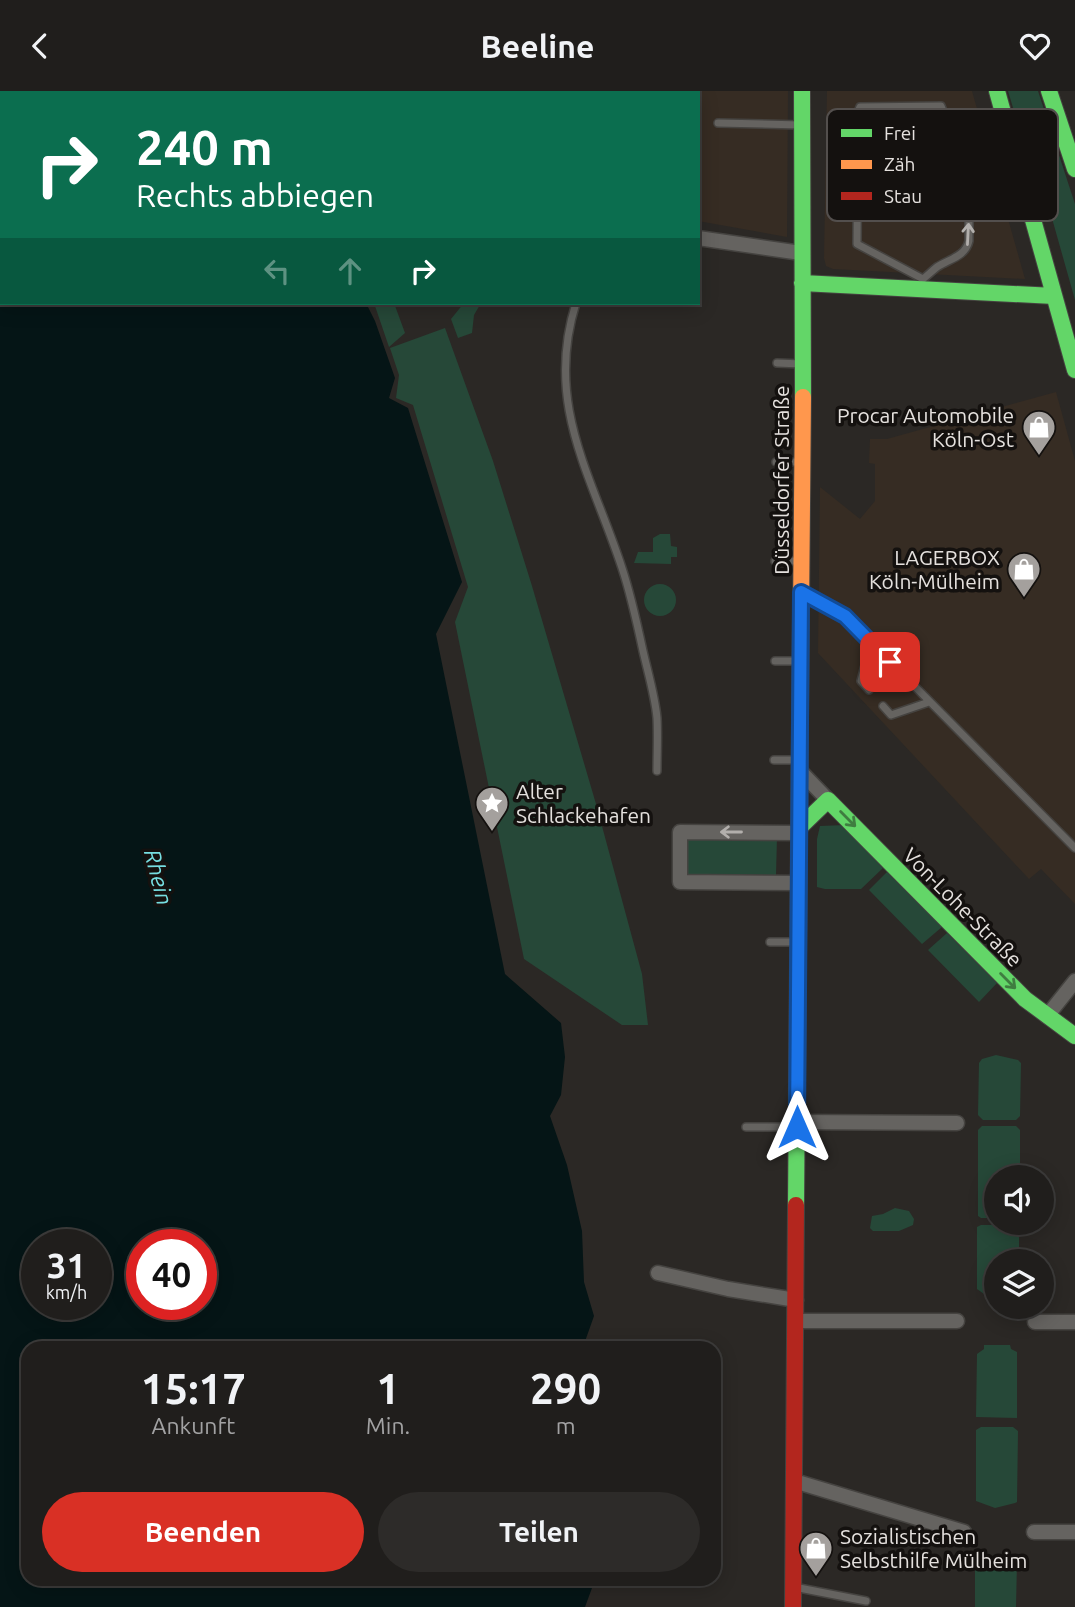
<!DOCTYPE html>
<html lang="de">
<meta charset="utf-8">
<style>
body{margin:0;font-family:Ubuntu,sans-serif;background:#2d2b29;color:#f1f3f6;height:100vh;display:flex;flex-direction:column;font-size:26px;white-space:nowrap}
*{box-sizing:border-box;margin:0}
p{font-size:23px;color:#a2a2a3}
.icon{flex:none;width:38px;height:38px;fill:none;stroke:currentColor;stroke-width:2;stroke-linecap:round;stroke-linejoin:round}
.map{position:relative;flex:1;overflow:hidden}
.side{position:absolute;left:21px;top:1250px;width:700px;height:245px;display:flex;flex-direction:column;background:#201e1c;border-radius:21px;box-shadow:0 4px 18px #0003,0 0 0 2px #3d3c3b}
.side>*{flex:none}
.hud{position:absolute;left:0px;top:0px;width:700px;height:214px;box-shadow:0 4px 18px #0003,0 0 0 2px #3d3c3b;background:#0b6e4f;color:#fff;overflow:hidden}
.buttons{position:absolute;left:984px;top:1074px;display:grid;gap:14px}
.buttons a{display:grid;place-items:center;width:70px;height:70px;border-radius:50%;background:#201e1c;box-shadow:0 4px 18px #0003,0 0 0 2px #3d3c3b;font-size:35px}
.speed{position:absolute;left:21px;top:1138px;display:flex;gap:14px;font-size:35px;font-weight:700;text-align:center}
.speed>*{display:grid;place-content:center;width:91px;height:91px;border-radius:50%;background:#201e1c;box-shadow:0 4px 18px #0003,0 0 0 2px #3d3c3b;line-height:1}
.speed small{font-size:18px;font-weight:400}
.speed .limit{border:10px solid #d22;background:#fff;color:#111}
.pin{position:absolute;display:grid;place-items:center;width:60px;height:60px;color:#fff;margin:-30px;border-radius:14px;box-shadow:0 4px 10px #0006}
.me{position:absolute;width:77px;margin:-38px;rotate:0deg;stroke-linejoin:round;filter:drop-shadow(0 0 5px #0008)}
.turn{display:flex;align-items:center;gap:24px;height:147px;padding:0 21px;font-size:32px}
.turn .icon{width:91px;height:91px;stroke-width:2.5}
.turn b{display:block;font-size:49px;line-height:60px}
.lanes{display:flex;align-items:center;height:66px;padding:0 21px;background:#0003;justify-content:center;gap:35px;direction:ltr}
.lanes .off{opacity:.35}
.eta{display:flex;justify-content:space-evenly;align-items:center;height:119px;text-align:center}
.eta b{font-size:42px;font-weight:700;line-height:49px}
.action{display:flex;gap:14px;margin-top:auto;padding:14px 21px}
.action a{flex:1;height:80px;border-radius:42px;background:#d93025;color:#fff;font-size:28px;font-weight:700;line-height:80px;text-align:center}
.action a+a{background:#2d2b29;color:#f1f3f6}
header{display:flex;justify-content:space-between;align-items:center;height:91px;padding:0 21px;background:#201e1c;font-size:32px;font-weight:700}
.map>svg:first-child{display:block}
.built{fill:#362c23}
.green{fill:#264838}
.water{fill:#051516;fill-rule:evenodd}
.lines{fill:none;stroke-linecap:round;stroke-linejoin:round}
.lane-casing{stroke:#454340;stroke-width:10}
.street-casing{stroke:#454340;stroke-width:17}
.fast-casing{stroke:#454340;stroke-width:18}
.slow-casing{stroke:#454340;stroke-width:18}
.jam-casing{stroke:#454340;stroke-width:18}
.lane{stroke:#656360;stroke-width:7}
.street{stroke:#656360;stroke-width:14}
.fast{stroke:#63d668;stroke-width:16}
.slow{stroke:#ff974d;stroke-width:16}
.jam{stroke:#b3261e;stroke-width:16}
.oneway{stroke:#b2afac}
.oneway2{stroke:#3f7d40}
.route-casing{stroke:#114b97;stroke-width:18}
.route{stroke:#1a73e8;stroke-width:12}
.labels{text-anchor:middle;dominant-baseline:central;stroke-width:7;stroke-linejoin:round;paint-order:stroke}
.poi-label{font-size:21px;fill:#e5e1de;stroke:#14110f;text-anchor:end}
.street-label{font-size:21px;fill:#e5e1de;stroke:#14110f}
.water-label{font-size:23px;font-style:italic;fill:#76dee1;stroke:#14110f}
.key{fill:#14110f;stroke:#534f4d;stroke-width:2}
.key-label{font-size:19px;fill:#e5e1de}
</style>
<header><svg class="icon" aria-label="back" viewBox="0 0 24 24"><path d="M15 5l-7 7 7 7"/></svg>Beeline<svg class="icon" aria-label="heart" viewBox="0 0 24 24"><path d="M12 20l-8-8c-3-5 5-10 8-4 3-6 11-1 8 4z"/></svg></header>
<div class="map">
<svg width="1075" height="1516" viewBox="0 0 1075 1516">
<rect width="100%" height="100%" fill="#2b2825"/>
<path class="built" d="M610,0H788L787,146L698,130V2H610Z
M827,0H972L1025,188L833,178L826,175L824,167Z
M1056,301L1075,370V813L1041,778L1029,788L818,562L820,396L860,428L875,410V373L869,372L870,348H887Z"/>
<path class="green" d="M1008,0H1038L1075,113V209L1046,106L1023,50Z
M374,212H394L405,242L389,256Z
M464,212H481L474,224L472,242L458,247L451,228Z
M445,237L493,370L532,495L596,713L642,883L648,934H622L524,868L455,531L468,496L413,314L396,307L399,284L390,257Z
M660,443H670L671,455L677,456V466H671V473L634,472L638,461H653V447Z
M644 509a16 16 0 1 1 32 0a16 16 0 1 1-32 0Z
M846,734L883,777L861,798H825L817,796V748L820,735Z
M686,745L777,746L776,784L686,783Z
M887,781L942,836L922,853L869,799Z
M947,842L997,892L979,911L928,859Z
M996,964L1018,969L1021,972L1020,1025L1016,1029H983L978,1024L979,972L982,968Z
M982,1035H1016L1020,1039V1087H996V1127H981L978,1125V1039Z
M895,1117L909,1120L914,1128L913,1134L899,1140H873L870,1137L872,1125L883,1123Z
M981,1134H1015L1019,1137V1171H996V1205H987L977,1198V1136Z
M984,1254H1010L1011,1258L1017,1261V1327L976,1326L977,1263L984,1258Z
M981,1336H1013L1018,1340L1017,1411L1015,1412L995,1417L976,1410V1339Z
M996,1464L1017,1471L1016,1516H975V1470Z"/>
<path class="water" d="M0,0L265,2H2V212H366L375,230L395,287L389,307L408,317L462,491L436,543L505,883L561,932L565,966L561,1004L550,1025L567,1074L582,1140L584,1191L594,1225L583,1256H28V1488H592V1497L585,1516H0ZM37,1153H96V1213H37ZM142,1153H201V1213H142Z"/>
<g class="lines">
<defs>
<path id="lane" d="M718,32L801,34
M859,38L904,39
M923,188L857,153L858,21L860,16L941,15L951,40
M923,188C928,184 932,180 937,176C949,168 965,166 969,150V96L951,40H935
M576,212C544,313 592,385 622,477C631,504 637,532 643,560C648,582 655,605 657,627C658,645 657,663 657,680
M777,272L802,273
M776,371H801
M775,470H801
M804,503L845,525L1075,757
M775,570H800
M869,599L861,590L871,551
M883,615L891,624L929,611
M774,669H799
M770,851H798
M746,1036H796
M794,1496L866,1510"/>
<path id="street" d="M698,147L801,162
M800,680L828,709
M799,792L680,791V741L799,742
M1047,925L1075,890
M797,1031L957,1032
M658,1182L728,1198L796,1209
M796,1230H957
M1035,1231H1075
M794,1390L964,1441
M1034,1441H1075"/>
<path id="fast" d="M802,0L803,306
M997,0L1075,279
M1049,0L1075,78
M802,192L1054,205
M799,737L828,709L1025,908L1075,945
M796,1114L800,629"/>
<path id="slow" d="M800,629L803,306"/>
<path id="jam" d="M793,1516L796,1114"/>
</defs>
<use href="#lane" class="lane-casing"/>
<use href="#street" class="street-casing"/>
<use href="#fast" class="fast-casing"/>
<use href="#slow" class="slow-casing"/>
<use href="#jam" class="jam-casing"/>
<use href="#lane" class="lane"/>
<use href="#street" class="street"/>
<use href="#fast" class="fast"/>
<use href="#slow" class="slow"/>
<use href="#jam" class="jam"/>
</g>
<defs><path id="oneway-shaft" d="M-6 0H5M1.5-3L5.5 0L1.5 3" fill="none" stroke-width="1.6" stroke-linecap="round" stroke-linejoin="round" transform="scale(1.75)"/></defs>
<g class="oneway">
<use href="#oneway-shaft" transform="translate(968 143) rotate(-87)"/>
<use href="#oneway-shaft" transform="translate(731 741) rotate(-180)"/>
</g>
<g class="oneway2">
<use href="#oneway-shaft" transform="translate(848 728) rotate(45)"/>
<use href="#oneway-shaft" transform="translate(1008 890) rotate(45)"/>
</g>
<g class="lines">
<defs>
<path id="route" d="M797,1036L801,501L845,525L890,571"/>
</defs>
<use href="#route" class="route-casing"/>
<use href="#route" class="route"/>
</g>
<defs>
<symbol id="shop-pin" viewBox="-11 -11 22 30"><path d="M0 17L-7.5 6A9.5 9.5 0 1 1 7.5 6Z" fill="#a4a09d" stroke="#14110f"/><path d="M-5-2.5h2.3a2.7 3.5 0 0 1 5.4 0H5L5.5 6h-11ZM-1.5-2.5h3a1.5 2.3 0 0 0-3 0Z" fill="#fff"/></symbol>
<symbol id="sight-pin" viewBox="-11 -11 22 30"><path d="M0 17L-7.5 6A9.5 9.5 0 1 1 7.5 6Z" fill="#a4a09d" stroke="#14110f"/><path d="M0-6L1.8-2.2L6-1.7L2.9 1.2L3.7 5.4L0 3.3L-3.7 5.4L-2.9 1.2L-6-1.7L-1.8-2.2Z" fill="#fff"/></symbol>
</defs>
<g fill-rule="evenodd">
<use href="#shop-pin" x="1020" y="317" width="38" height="52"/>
<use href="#shop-pin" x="1005" y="459" width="38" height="52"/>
<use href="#sight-pin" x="473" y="693" width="38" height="52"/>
<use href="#shop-pin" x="797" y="1438" width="38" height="52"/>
</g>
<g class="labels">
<g class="poi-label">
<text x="1014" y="324">Procar Automobile<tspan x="1014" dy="24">Köln-Ost</tspan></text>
<text x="1000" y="466">LAGERBOX<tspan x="1000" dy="24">Köln-Mülheim</tspan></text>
<text x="516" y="700" text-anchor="start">Alter<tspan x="516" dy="24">Schlackehafen</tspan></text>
<text x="840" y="1445" text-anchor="start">Sozialistischen<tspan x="840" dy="24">Selbsthilfe Mülheim</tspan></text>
</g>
<g class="street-label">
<text transform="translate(781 389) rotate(-90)">Düsseldorfer Straße</text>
<text transform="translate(963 816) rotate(45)">Von-Lohe-Straße</text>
</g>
<g class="water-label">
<text transform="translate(159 786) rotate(76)">Rhein</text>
</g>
</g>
<rect x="827" y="18" width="231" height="112" rx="10" class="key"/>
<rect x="841" y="38" width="31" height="8" fill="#63d668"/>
<rect x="841" y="69" width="31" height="9" fill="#ff974d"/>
<rect x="841" y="101" width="31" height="8" fill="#b3261e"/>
<g class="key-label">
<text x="884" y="49">Frei</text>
<text x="884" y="80">Zäh</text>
<text x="884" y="112">Stau</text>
</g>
</svg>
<div class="buttons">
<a><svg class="icon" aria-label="sound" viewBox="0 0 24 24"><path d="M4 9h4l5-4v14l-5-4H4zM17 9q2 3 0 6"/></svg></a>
<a><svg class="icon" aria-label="layers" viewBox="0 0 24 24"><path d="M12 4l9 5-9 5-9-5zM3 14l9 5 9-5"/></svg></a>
</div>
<div class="speed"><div>31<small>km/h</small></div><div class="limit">40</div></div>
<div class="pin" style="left:890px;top:571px;background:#d93025"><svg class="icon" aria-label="arrive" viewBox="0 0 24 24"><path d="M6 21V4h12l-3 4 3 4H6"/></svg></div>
<svg class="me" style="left:797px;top:1036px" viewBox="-20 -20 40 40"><path d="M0-17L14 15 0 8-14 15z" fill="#1a73e8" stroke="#fff" stroke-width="4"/></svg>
<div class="hud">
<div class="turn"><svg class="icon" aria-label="right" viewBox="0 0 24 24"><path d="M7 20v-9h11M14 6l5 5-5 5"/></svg><div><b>240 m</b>Rechts abbiegen</div></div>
<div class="lanes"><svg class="icon off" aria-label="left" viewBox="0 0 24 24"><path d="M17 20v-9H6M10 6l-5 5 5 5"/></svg><svg class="icon off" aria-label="ahead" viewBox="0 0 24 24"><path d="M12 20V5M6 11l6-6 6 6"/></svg><svg class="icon" aria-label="right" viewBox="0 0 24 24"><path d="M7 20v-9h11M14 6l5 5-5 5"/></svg></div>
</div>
<section class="side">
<div class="eta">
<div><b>15:17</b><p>Ankunft</p></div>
<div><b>1</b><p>Min.</p></div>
<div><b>290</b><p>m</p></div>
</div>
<div class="action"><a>Beenden</a><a>Teilen</a></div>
</section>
</div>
